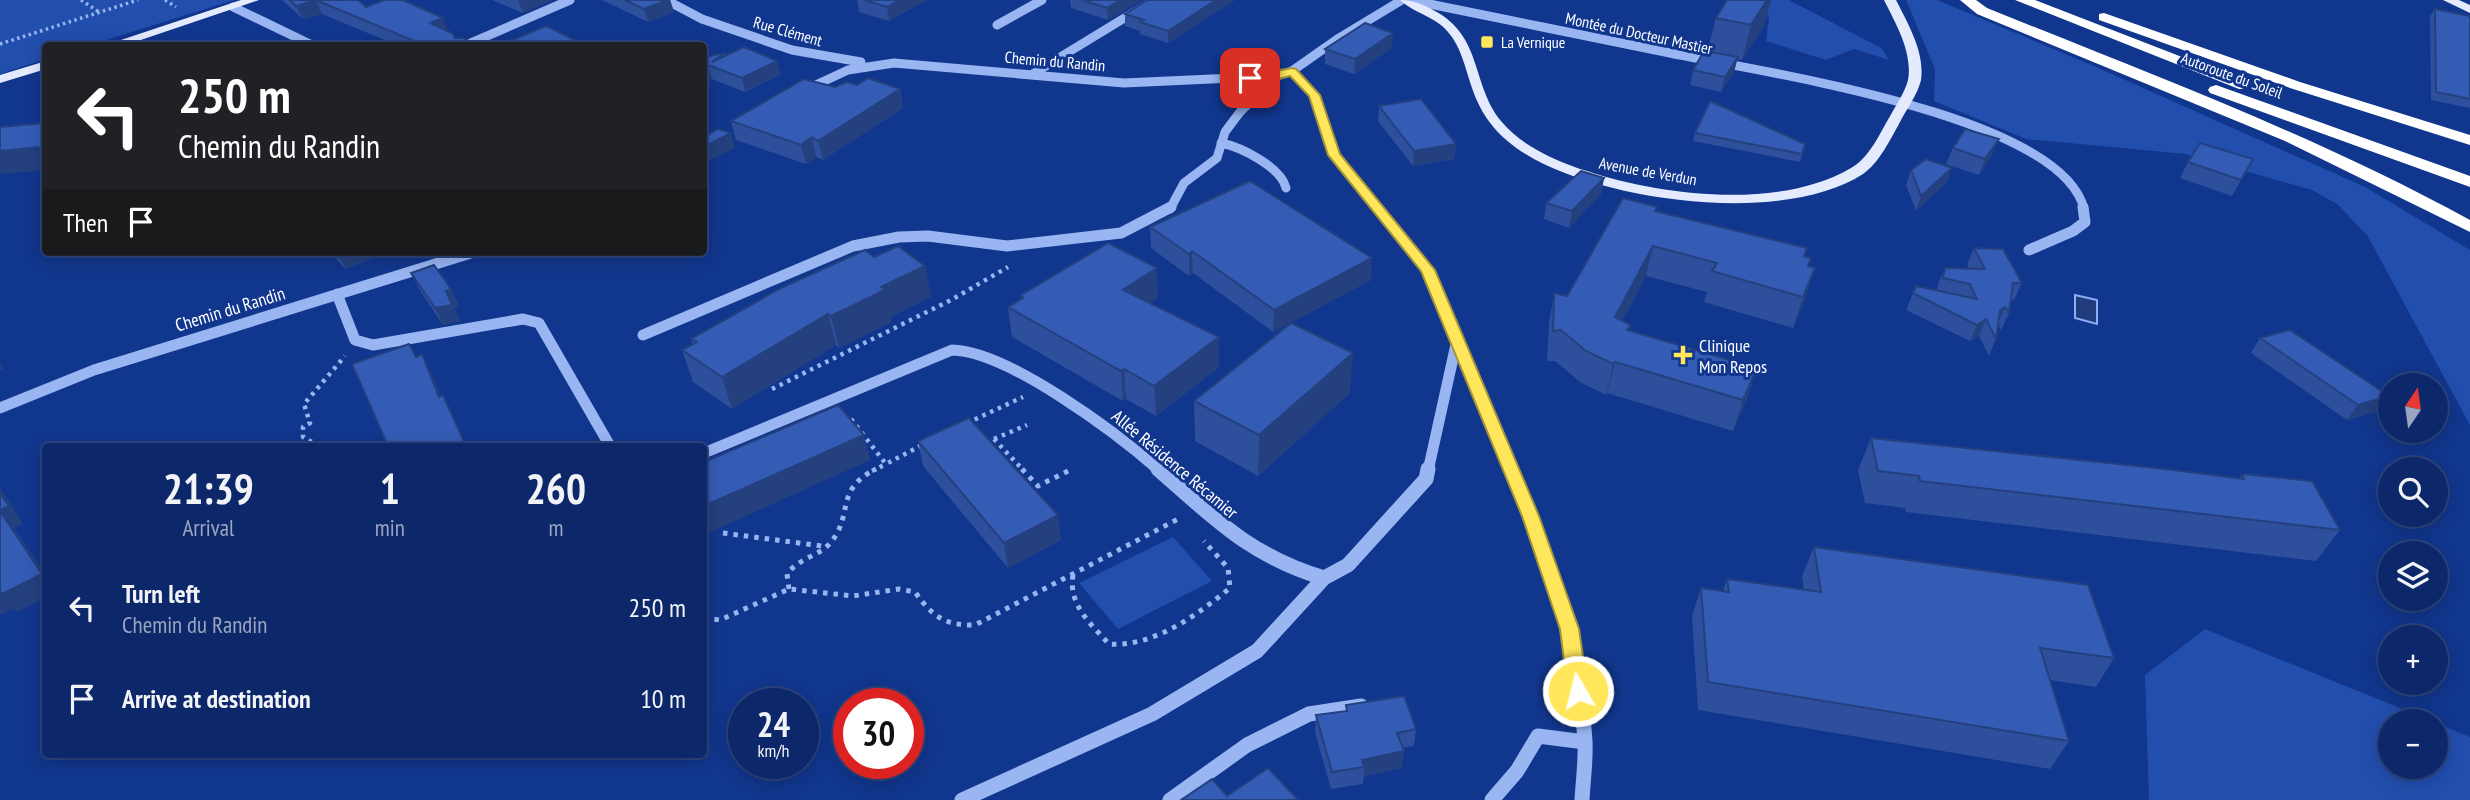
<!DOCTYPE html>
<meta charset="utf-8">
<style>
body{margin:0;font-family:"PT Sans Narrow",sans-serif;background:#163070;color:#f1f3f6;height:100vh;display:flex;flex-direction:column;font-size:26px;white-space:nowrap}
*{box-sizing:border-box;margin:0}
p{font-size:23px;color:#9aa6c1}
.icon{flex:none;width:38px;height:38px;fill:none;stroke:currentColor;stroke-width:2;stroke-linecap:round;stroke-linejoin:round}
.map{position:relative;flex:1;overflow:hidden}
.side{position:absolute;left:42px;top:443px;width:665px;height:315px;display:flex;flex-direction:column;background:#0d286a;border-radius:7px;box-shadow:0 4px 18px #0003,0 0 0 2px #2d447e}
.side>*{flex:none}
.top-card{position:absolute;left:42px;top:42px;width:665px;height:214px;border-radius:7px;box-shadow:0 4px 18px #0003,0 0 0 2px #2d447e;background:#202124;color:#fff;overflow:hidden}
.needle{width:46px;rotate:13deg}
.controls{position:absolute;left:2378px;top:373px;display:grid;gap:14px}
.controls a{display:grid;place-items:center;width:70px;height:70px;border-radius:50%;background:#0d286a;box-shadow:0 4px 18px #0003,0 0 0 2px #2d447e;font-size:35px}
.speed{position:absolute;left:728px;top:688px;display:flex;gap:14px;font-size:35px;font-weight:700;text-align:center}
.speed>*{display:grid;place-content:center;width:91px;height:91px;border-radius:50%;background:#0d286a;box-shadow:0 4px 18px #0003,0 0 0 2px #2d447e;line-height:1}
.speed small{font-size:18px;font-weight:400}
.speed .limit{border:10px solid #d22;background:#fff;color:#111}
.pin{position:absolute;display:grid;place-items:center;width:60px;height:60px;color:#fff;margin:-30px;border-radius:14px;box-shadow:0 4px 10px #0006}
.me{position:absolute;width:77px;margin:-38px;rotate:352deg;stroke-linejoin:round;filter:drop-shadow(0 0 5px #0008)}
.turn{display:flex;align-items:center;gap:24px;height:147px;padding:0 21px;font-size:32px}
.turn .icon{width:91px;height:91px;stroke-width:2.5}
.turn b{display:block;font-size:49px;line-height:60px}
.then{display:flex;align-items:center;height:66px;padding:0 21px;background:#0003;gap:14px;font-size:26px}
.eta{display:flex;justify-content:space-evenly;align-items:center;height:119px;text-align:center}
.eta b{font-size:42px;font-weight:700;line-height:49px}
ul{padding:0;list-style:none}
li{display:flex;align-items:center;gap:21px;height:91px;padding:0 21px}
li div{flex:1}
li b{display:block;font-size:26px}
li em{font-style:normal}
.map>svg:first-child{display:block}
.green{fill:#224ead}
.water{fill:#203c7d;stroke:#8baef5;stroke-width:2}
.lines{fill:none;stroke-linecap:round;stroke-linejoin:round}
.path-far2{stroke:#99b5f2;stroke-width:3.5;stroke-dasharray:2.5 3.5;stroke-linecap:butt}
.path-far1{stroke:#99b5f2;stroke-width:4.5;stroke-dasharray:3.5 5;stroke-linecap:butt}
.path{stroke:#99b5f2;stroke-width:5;stroke-dasharray:4.5 6;stroke-linecap:butt}
.minor-far2{stroke:#99b5f2;stroke-width:9}
.minor-far1{stroke:#99b5f2;stroke-width:11}
.minor{stroke:#99b5f2;stroke-width:15}
.major{fill:#e4ebff;fill-rule:evenodd}
.highway{fill:#fff;fill-rule:evenodd}
.wall{fill:#2d4f9c}
.shaded-wall{fill:#24407f}
.building{fill:#345cb5;stroke:#24407f;stroke-width:2}
.route{fill:#ffe65a;stroke:#a6963a;stroke-width:2}
.poi-dot{fill:#ffe65a;stroke:#11368d;stroke-width:2.5}
.labels{text-anchor:middle;dominant-baseline:central;stroke-width:6;stroke-linejoin:round;paint-order:stroke}
.far-street-label{font-size:16px;fill:#fff;stroke:#11368d}
.far-poi-label{font-size:16px;fill:#fff;stroke:#11368d;text-anchor:start}
.street-label{font-size:18px;fill:#fff;stroke:#11368d}
.poi-label{font-size:18px;fill:#fff;stroke:#11368d;text-anchor:start}
</style>
<div class="map">
<svg width="2470" height="800" viewBox="0 0 2470 800">
<rect width="100%" height="100%" fill="#11368d"/>
<path class="green" d="M0,0H234L90,45L46,46L45,59L0,74Z
M1735,0H1789L1881,48L1889,60L1854,49L1826,60L1766,41L1769,17Z
M1906,0H1937L2096,67L2365,187L2470,250V425L2367,235L2337,204L2312,190L2185,154L2026,139L1934,101L1935,69Z
M1173,537L1212,581L1118,629L1079,583Z
M2205,629L2432,721H2390V766H2436V723L2470,737V800H2149L2145,675Z"/>
<path class="water" d="M2075,295L2097,300V324L2075,318Z"/>
<g class="lines">
<path class="path-far2" d="M81,0L99,12
M165,0L176,7
M0,44L138,0
M80,46L92,42"/>
<path class="path-far1" d="M772,389L951,300L1008,267
M851,419L886,464L922,445
M967,423L1023,397
M994,439L1024,471
M994,439L1027,425
M319,446L303,437V427L310,423L304,404L345,356
M872,471L886,464"/>
<path class="path" d="M1022,469L1038,486L1070,470
M723,533L822,546
M1073,575C1068,605 1091,624 1109,644C1154,647 1197,615 1230,588L1228,568L1204,541
M789,589L787,574C800,557 820,556 831,542C854,514 834,490 876,469
M704,618L720,620L789,589L853,596L899,589L915,592C932,616 945,626 975,625L1180,518"/>
<path class="minor-far2" d="M666,0L702,19L792,50L861,62
M1410,0C1497,18 1583,35 1670,53C1755,71 2061,114 2084,209
M233,7L314,46
M997,25L1042,0
M464,46L570,0
M1292,71L1314,95L1334,154L1378,209
M1031,75L1154,0
M805,90L848,70L894,63L1124,83L1277,76L1292,71L1339,38L1402,0
M1221,143C1241,147 1281,167 1286,188
M1170,209L1184,183L1217,158L1225,132L1240,112L1277,76"/>
<path class="minor-far1" d="M1377,207L1428,270L1512,471
M2029,250L2073,231L2085,222L2083,207
M337,294L355,340L373,345L523,319L539,323L610,446
M643,335L853,246L899,237L928,236L1007,246L1121,233L1171,207
M0,408L94,370L474,252
M704,453L952,350C1008,351 1118,434 1160,471
M1428,471L1457,340"/>
<path class="minor" d="M1158,469C1214,518 1250,556 1324,578L1348,565L1426,479L1428,469
M1511,469C1548,556 1579,646 1585,741C1586,760 1583,781 1582,800
M962,800L1152,714L1257,651L1324,578
M1170,800L1247,745L1309,714L1361,706
M1492,800L1517,771L1538,736L1585,742"/>
<path class="major" d="M241,0H259L123,46H103Z
M1400,0C1414,0 1422,4 1435,11C1483,37 1471,84 1501,121C1521,146 1558,162 1587,171C1662,196 1780,210 1851,168C1869,158 1879,135 1889,118C1895,107 1905,92 1908,80C1913,53 1896,24 1884,0H1896C1908,24 1925,52 1921,80C1918,94 1906,110 1900,122C1890,140 1879,163 1863,174C1784,225 1613,202 1534,159C1503,142 1482,120 1471,85C1465,67 1461,47 1448,32C1436,17 1414,13 1400,0Z
M2443,0H2459L2470,5V13Z
M46,61V69L0,83V75Z"/>
<path class="highway" d="M1960,0H1976L1987,8C2150,74 2315,135 2470,220V232L2285,141L1977,14Z
M2015,0H2035L2249,83L2252,86L2249,89H2239Z
M2104,13L2300,82L2470,135V145L2290,88L2099,20V14Z
M2216,85L2470,176V187L2210,93L2208,90L2210,87Z"/>
</g>
<path class="wall" d="M282,0H358L366,7L448,31L455,38L478,46H399L322,14L303,19Z
M492,0H552L523,13Z
M602,0H670L674,12L648,22Z
M857,0H927L889,21L859,12Z
M1070,0H1141L1108,20L1071,8Z
M1235,0L1168,43L1140,34V31L1125,26V14Z
M1727,0H1771L1765,24L1742,60L1737,59L1734,72L1721,92L1690,85L1693,70L1707,52L1716,18Z
M2435,9L2470,16V108L2431,100L2430,16Z
M1392,48L1354,74L1325,64V49Z
M725,53L726,56L781,74L745,92L712,79L704,85V57Z
M857,85L900,89L903,108L823,160L816,157L806,164L736,140L731,121L835,87Z
M1379,106L1456,144L1454,159L1413,166L1378,121Z
M1695,133L1805,144L1800,162L1693,141Z
M1953,148L1992,155L1979,175L1946,164Z
M2253,159L2232,196L2180,178L2188,162Z
M1952,168L1946,183L1916,211L1906,185L1911,170Z
M1604,178L1601,194L1569,228L1544,219L1546,203Z
M1656,212L1807,248L1804,256L1808,266L1805,299L1793,328L1704,302L1707,292L1646,276L1622,321L1630,331L1757,368L1747,399L1733,431L1607,393L1606,395L1580,382L1555,361H1547L1549,323L1554,293L1567,296Z
M1150,227L1371,280L1273,332L1193,273L1189,276L1151,248Z
M1974,248L2022,283L2014,300H2011L2009,313L2001,330L1998,324L1996,339L1989,356L1979,336L1970,341L1906,310L1916,286L1937,290L1938,284L1945,268H1969L1967,264Z
M330,252H368L371,259L345,269Z
M874,257L925,266L931,297L890,317L891,322L839,348L836,345L732,409L693,382L682,350L693,345L691,339Z
M411,273L451,289L459,306L454,308L460,321L443,325L419,289Z
M1021,295L1158,297L1149,303L1219,367L1156,416L1126,399L1123,401L1012,337L1008,307L1021,299Z
M2260,338L2378,411L2347,420L2251,353Z
M1350,393L1258,476L1195,441L1194,401Z
M1871,438L2239,478L2242,474L2340,530L2316,561L1906,512L1905,508L1865,503L1858,470Z
M918,441L1058,515L1061,540L1008,568L923,466Z
M1814,547L2114,658L2096,687L2050,680L2069,741L2050,769L1698,710L1692,616L1701,588L1723,591L1727,579L1804,590L1802,576Z
M1346,705L1416,729L1414,746L1402,748L1404,751L1401,768L1364,776L1363,784L1331,789L1315,732L1316,715L1346,711Z"/>
<path class="shaded-wall" d="M316,0L322,14L303,19L296,6Z
M518,0H552L523,13Z
M667,0H670L674,12L648,22L644,9Z
M900,0H927L889,21L887,7Z
M1120,0H1141L1108,20L1107,8Z
M1216,0H1235L1168,43V31Z
M1767,0H1771L1765,24L1742,60L1751,25Z
M443,18L448,31L435,36L430,23Z
M1393,33L1392,48L1354,74L1355,59Z
M1738,57L1734,72L1721,92L1725,77Z
M777,61L781,74L745,92L742,78Z
M708,65L712,79L704,85V68Z
M900,89L903,108L823,160L818,141Z
M731,133L735,148L704,163V147Z
M812,137L816,157L806,164L801,145Z
M1999,139L1992,155L1979,175L1985,159Z
M1456,144L1454,159L1413,166L1414,151Z
M38,147L46,158V170L0,174V151Z
M1952,168L1946,183L1916,211L1921,196Z
M1604,178L1601,194L1569,228L1572,211Z
M1653,246L1646,276L1608,348L1615,317Z
M1192,251L1193,273L1189,276V254Z
M337,252H368L371,259L345,269Z
M1372,258L1371,280L1273,332L1274,310Z
M925,266L931,297L890,317L891,322L839,348L831,316L881,287Z
M1157,268L1158,297L1125,320L1123,290Z
M1815,268L1805,299L1793,328L1803,297Z
M451,289L459,306L454,308L446,291Z
M452,305L460,321L443,325L435,308Z
M2005,307L1998,323L2000,310Z
M828,314L836,345L732,409L722,377Z
M1986,319L1979,336L1970,341L1977,325Z
M1219,337V367L1156,416L1154,386Z
M1353,353L1350,393L1258,476L1259,435Z
M422,354L434,379L451,422L439,397Z
M1615,362L1607,393L1606,395L1613,364Z
M0,363L4,369L0,371Z
M1757,368L1747,399L1733,431L1743,400Z
M1124,369L1126,399L1123,401L1121,371Z
M443,395L455,420L467,446H466Z
M2389,396L2378,411L2347,420L2358,405Z
M864,435L870,460L704,535V506Z
M0,487L23,524L14,528L46,575V598L17,612L14,608L0,615Z
M1058,515L1061,540L1008,568L1004,543Z
M1404,751L1401,768L1364,776V767L1362,760Z"/>
<path class="building" d="M290,0H358L366,7L384,0H403L443,18L430,23L452,33L455,38H463L478,46H426L316,0L296,6Z
M625,0H667L644,9Z
M864,0H900L887,7Z
M1082,0H1120L1107,8Z
M1147,0H1216L1168,31L1140,22L1144,20L1125,14Z
M1727,0H1767L1751,25L1716,18Z
M2435,9L2470,16V99L2436,92Z
M1365,23L1393,33L1355,59L1325,49Z
M546,26L587,46H498Z
M744,47L777,61L742,78L708,65L704,68V57L725,53L712,62Z
M1704,51L1738,57L1725,77L1693,70Z
M868,78L900,89L818,141L812,137L801,145L731,121L804,79L835,87L847,82L857,85Z
M1421,99L1456,144L1414,151L1379,106Z
M1710,101L1805,144L1802,154L1695,133Z
M46,123V164L38,147L0,151V127Z
M718,129L731,133L704,147V137Z
M1965,129L1999,139L1985,159L1953,148Z
M2200,143L2253,159L2241,180L2188,162Z
M1926,159L1952,168L1921,196L1911,170Z
M1581,171L1604,178L1572,211L1546,203Z
M1250,181L1372,258L1274,310L1192,251L1189,254L1150,227Z
M1623,198L1657,207L1655,211L1807,248L1804,256L1811,258L1808,266L1815,268L1803,297L1712,271L1717,263L1653,246L1615,317L1631,325L1627,330L1757,368L1743,400L1615,362L1613,364L1586,351L1561,330L1553,331L1554,293L1567,296Z
M1108,243L1157,268L1123,290L1219,337L1154,386L1124,369L1121,371L1008,307L1023,298L1021,295Z
M898,246L925,266L881,287L885,290L831,316L828,314L722,377L682,350L697,342L691,339L779,289L865,250L874,257Z
M1974,248L2003,249L2022,283H2013L2009,313L2005,307L2000,310L1996,339L1986,319L1977,325L1913,293L1916,286L1977,299L1970,284L1943,278L1945,268L1985,269Z
M434,265L451,289L446,291L452,305L435,308L411,273Z
M1291,323L1353,353L1259,435L1194,401Z
M2290,330L2389,396L2358,405L2260,338Z
M409,344L416,357L422,354L439,397L443,395L466,446H388L352,364Z
M838,405L864,435L704,506V462Z
M969,418L1058,515L1004,543L918,441Z
M1871,438L2165,469L2244,479L2242,474L2312,481L2340,530L1920,481L1919,476L1878,471Z
M0,493L9,506L0,510Z
M0,511L42,574L2,594L0,592Z
M1814,547L2088,585L2114,658L2040,648L2069,741L1708,682L1701,588L1729,592L1727,579L1821,592Z
M1404,696L1416,729L1397,733L1404,751L1362,760L1364,767L1332,772L1316,715L1347,711L1346,705Z
M1268,768L1298,800H1181L1212,779L1227,796Z"/>
<path class="route" d="M1292,68L1296,69L1320,95L1340,154L1435,270L1539,516L1579,629L1588,691L1585,696L1578,699L1571,696L1568,691L1560,629L1522,516L1421,271L1328,155L1309,96L1290,76C1277,80 1255,85 1244,78C1253,72 1279,71 1292,68Z"/>
<g class="poi-dot">
<rect x="1480" y="35" width="14" height="14" rx="3.5"/>
<path d="M1679.5 344.5h7v7h7v7h-7v7h-7v-7h-7v-7h7z"/>
</g>
<g class="labels">
<g class="far-street-label">
<text transform="translate(788 31) rotate(16)">Rue Clément</text>
<text transform="translate(1639 33) rotate(12)">Montée du Docteur Mastier</text>
<text transform="translate(1055 61) rotate(5)">Chemin du Randin</text>
<text transform="translate(2232 75) rotate(20)">Autoroute du Soleil</text>
<text transform="translate(1648 171) rotate(10)">Avenue de Verdun</text>
</g>
<g class="far-poi-label">
<text x="1501" y="42">La Vernique</text>
</g>
<g class="street-label">
<text transform="translate(230 309) rotate(-17)">Chemin du Randin</text>
<text transform="translate(1175 464) rotate(40)">Allée Résidence Récamier</text>
</g>
<g class="poi-label">
<text x="1699" y="345">Clinique<tspan x="1699" dy="21">Mon Repos</tspan></text>
</g>
</g>
</svg>
<div class="controls">
<a><svg class="needle" viewBox="-14 -14 28 28"><path d="M0-13l5 13h-10z" fill="#e53935"/><path d="M0 13l5-13h-10z" fill="#9aa6c1"/></svg></a>
<a><svg class="icon" aria-label="search" viewBox="0 0 24 24"><circle cx="10" cy="10" r="6"/><path d="M15 15l6 6"/></svg></a>
<a><svg class="icon" aria-label="layers" viewBox="0 0 24 24"><path d="M12 4l9 5-9 5-9-5zM3 14l9 5 9-5"/></svg></a>
<a>+</a>
<a>−</a>
</div>
<div class="speed"><div>24<small>km/h</small></div><div class="limit">30</div></div>
<div class="pin" style="left:1250px;top:78px;background:#d93025"><svg class="icon" aria-label="arrive" viewBox="0 0 24 24"><path d="M6 21V4h12l-3 4 3 4H6"/></svg></div>
<svg class="me" style="left:1578px;top:691px" viewBox="-20 -20 40 40"><circle r="17" fill="#ffe65a" stroke="#fff" stroke-width="3"/><path d="M0-11L8 9 0 5-8 9z" fill="#fff"/></svg>
<div class="top-card">
<div class="turn"><svg class="icon" aria-label="left" viewBox="0 0 24 24"><path d="M17 20v-9H6M10 6l-5 5 5 5"/></svg><div><b>250 m</b>Chemin du Randin</div></div>
<div class="then">Then<svg class="icon" aria-label="arrive" viewBox="0 0 24 24"><path d="M6 21V4h12l-3 4 3 4H6"/></svg></div>
</div>
<section class="side">
<div class="eta">
<div><b>21:39</b><p>Arrival</p></div>
<div><b>1</b><p>min</p></div>
<div><b>260</b><p>m</p></div>
</div>
<ul>
<li><svg class="icon" aria-label="left" viewBox="0 0 24 24"><path d="M17 20v-9H6M10 6l-5 5 5 5"/></svg><div><b>Turn left</b><p>Chemin du Randin</p></div><em>250 m</em></li>
<li><svg class="icon" aria-label="arrive" viewBox="0 0 24 24"><path d="M6 21V4h12l-3 4 3 4H6"/></svg><div><b>Arrive at destination</b></div><em>10 m</em></li>
</ul>
</section>
</div>
